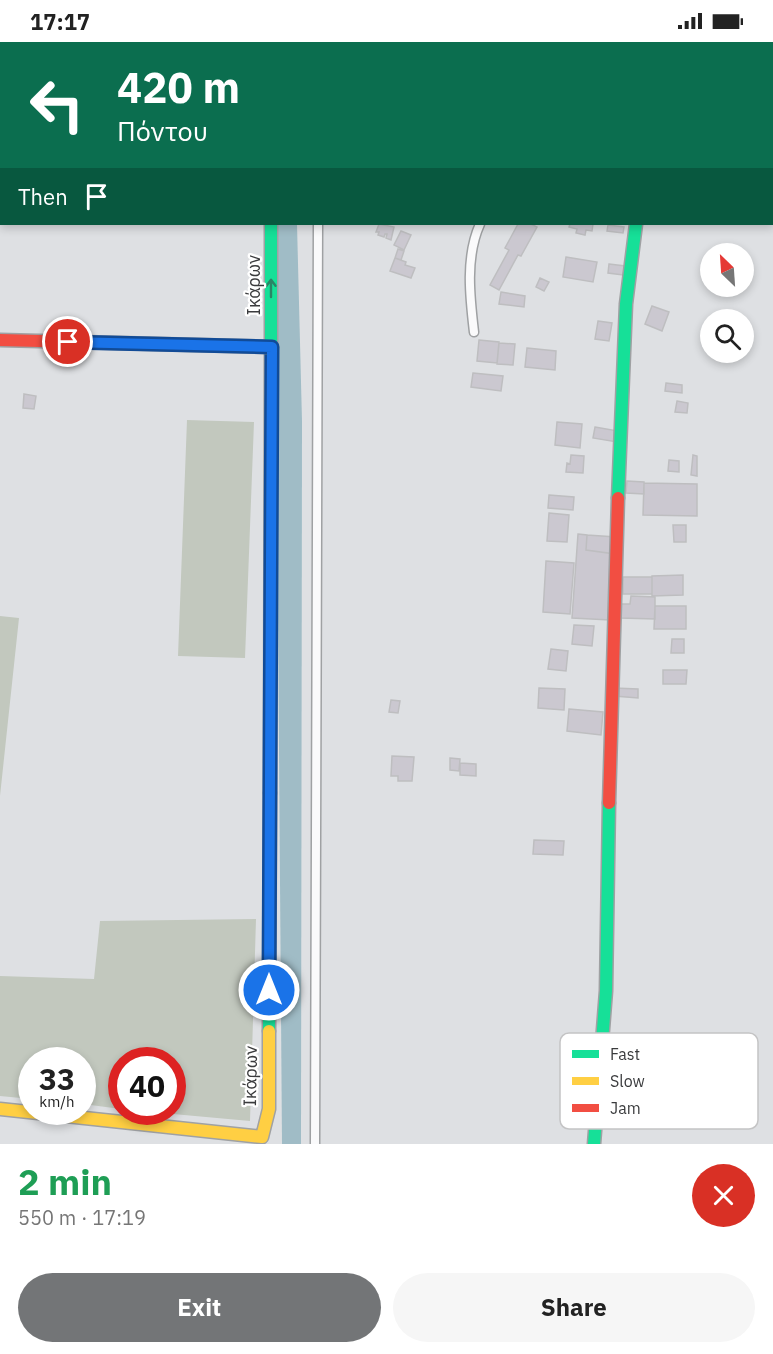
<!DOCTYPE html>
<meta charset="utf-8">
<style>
body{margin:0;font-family:"IBM Plex Sans",sans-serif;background:#f6f6f6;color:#222;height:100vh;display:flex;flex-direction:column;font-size:22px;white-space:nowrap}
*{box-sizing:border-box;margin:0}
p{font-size:20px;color:#767676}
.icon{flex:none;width:33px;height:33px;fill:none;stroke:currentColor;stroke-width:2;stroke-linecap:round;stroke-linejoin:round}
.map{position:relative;height:1102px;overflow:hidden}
.drawer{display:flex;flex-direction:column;background:#fff;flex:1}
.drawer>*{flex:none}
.banner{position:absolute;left:0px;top:0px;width:774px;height:183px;box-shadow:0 3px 9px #0003;background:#0b6e4f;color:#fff;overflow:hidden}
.needle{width:39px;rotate:335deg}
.controls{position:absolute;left:700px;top:201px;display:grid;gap:12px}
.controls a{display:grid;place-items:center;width:54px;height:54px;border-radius:50%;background:#fff;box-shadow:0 3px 9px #0003;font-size:30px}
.speed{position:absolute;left:18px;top:1005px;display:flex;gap:12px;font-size:30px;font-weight:700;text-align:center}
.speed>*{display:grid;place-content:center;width:78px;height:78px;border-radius:50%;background:#fff;box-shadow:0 3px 9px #0003;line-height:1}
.speed small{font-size:15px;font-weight:400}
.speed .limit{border:9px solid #d22;background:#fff;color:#111}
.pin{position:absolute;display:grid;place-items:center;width:51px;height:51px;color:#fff;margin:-26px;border:3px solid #fff;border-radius:50%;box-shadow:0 2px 6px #0007}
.me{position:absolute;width:66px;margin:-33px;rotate:0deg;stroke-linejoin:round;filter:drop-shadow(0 0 4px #0008)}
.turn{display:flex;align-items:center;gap:21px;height:126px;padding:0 18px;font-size:27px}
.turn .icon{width:78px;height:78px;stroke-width:2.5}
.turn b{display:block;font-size:42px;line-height:51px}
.then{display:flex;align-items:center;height:57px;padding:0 18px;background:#0003;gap:12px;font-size:22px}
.round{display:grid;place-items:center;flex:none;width:63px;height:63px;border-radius:32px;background:#f6f6f6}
.summary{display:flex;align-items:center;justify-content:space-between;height:102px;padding:0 18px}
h1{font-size:36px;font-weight:800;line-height:45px;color:#1e9e55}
.action{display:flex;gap:12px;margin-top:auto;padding:12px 18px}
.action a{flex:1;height:69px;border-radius:36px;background:#737577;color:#fff;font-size:24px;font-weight:800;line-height:69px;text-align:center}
.action a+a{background:#f6f6f6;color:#222}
.status{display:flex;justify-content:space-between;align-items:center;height:42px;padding:0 30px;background:#fff;direction:ltr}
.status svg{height:16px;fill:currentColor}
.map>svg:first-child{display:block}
.green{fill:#c2c8be}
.water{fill:#a0bcc6}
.building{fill:#cbc8d0;stroke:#bebec0;stroke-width:1.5}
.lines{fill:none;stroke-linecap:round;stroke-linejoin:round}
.street-casing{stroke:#9fa1a3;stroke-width:11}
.fast-casing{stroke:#9fa1a3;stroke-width:15}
.slow-casing{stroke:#9fa1a3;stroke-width:15}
.jam-casing{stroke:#9fa1a3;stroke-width:15}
.street{stroke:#fafafb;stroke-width:8}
.fast{stroke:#16e098;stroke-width:12}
.slow{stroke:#ffcf43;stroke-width:12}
.jam{stroke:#f24e42;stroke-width:12}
.oneway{stroke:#2a8566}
.route-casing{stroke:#114b97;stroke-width:15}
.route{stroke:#1a73e8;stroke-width:10}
.labels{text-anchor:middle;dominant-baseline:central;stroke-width:4.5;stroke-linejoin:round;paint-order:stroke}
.street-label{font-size:18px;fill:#3a3b3d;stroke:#fff}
.key{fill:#fff;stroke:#c4c4c5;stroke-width:1.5}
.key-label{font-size:16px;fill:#3a3b3d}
</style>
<div class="status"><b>17:17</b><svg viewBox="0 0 49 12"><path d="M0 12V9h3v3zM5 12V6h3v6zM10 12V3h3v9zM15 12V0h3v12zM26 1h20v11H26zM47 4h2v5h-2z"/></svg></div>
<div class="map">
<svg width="773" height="1102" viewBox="0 0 773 1102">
<rect width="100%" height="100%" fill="#dee0e3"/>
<path class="green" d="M187,378L254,380L245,616L178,614Z
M0,574L19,576L0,754Z
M256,877L250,1079L151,1070H172V1018H122L121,1067L83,1062L82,1018H32L31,1057L0,1054V934L94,937L100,879Z"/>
<path class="water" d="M275,182H297L302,379L301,1102H282Z"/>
<path class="building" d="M379,182L394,185L391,198L386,196L387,192H385L384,195L378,193L379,190H376Z
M518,182H531L537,185L521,214L518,213L499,248L490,243L509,208L505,206Z
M570,182H593L592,189L586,188L585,193L576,191L577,187L569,185Z
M608,183L624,185L623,191L607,189Z
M401,189L411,193L404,208L394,203Z
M398,207L404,209L401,218L395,216Z
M566,215L597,220L593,240L563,235Z
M395,216L406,220L405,223L415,226L411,236L390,229Z
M609,222L625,224L623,233L608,231Z
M540,236L549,240L544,249L536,245Z
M501,250L525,254L524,265L499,262Z
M652,264L669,270L662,289L645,282Z
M598,279L612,281L609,299L595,297Z
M479,298L499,300L497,321L477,319Z
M499,301L515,302L513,323L497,322Z
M527,306L556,309L555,328L525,325Z
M473,331L503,334L501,349L471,345Z
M666,341L682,343V351L665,349Z
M24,352L36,354L34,367L23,366Z
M677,359L688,361L687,371L675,370Z
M557,380L582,382L580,406L555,403Z
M595,385L618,389L617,400L593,396Z
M571,413L584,414L583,431L566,430L567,421L570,422Z
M693,413L697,414V434L691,433Z
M669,418L679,419V430L668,429Z
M627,439L644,440V452L626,451Z
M644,441L697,442V474L643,473Z
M549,453L574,455L573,468L548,466Z
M549,471L569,473L567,500L547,499Z
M673,483H686V500H674Z
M578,492L587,493L586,508L615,512L610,578L572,576Z
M587,493L616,495L615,512L586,508Z
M546,519L574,521L570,572L543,570Z
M683,533V553L652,554V534Z
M623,535H652V552H623Z
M631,554L655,555V577L620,576L621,562H630Z
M655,564H686V587H654Z
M574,583L594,584L592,604L572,602Z
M672,597H684V611H671Z
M551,607L568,609L566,629L548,627Z
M663,628H687L686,642H663Z
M539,646L565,647L564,668L538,666Z
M614,646L638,647V656L614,654Z
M391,658L400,659L398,671L389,670Z
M569,667L603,670L601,693L567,689Z
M392,714L414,715L412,739H398V734H391Z
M450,716L460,717L459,729L450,728Z
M460,721L476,722V734L460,733Z
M534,798L564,799L563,813L533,812Z"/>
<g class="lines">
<defs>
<path id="street" d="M324,2V0
M588,2V0
M693,2V0
M474,290C470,256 465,215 480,182
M315,1102L318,182"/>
<path id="fast" d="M278,0V2
M271,305V182
M618,456L626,262L636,182
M269,989L270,751
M594,1102L606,949L609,761"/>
<path id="slow" d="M728,0L729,2
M772,58L773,59
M772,95L773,96
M270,751L271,305
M0,1067L262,1095L269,1067V989"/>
<path id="jam" d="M701,0L702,2
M0,298L272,305
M609,761L618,456"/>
</defs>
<use href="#street" class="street-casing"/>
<use href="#fast" class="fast-casing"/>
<use href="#slow" class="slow-casing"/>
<use href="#jam" class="jam-casing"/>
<use href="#street" class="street"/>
<use href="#fast" class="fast"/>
<use href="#slow" class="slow"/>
<use href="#jam" class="jam"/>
</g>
<defs><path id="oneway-shaft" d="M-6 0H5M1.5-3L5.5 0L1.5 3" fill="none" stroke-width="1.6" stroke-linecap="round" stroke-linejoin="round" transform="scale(1.5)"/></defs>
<use class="oneway" href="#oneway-shaft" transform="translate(271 246) rotate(-90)"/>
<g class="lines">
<defs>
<path id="route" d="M68,300L272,305L269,948"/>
</defs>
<use href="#route" class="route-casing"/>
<use href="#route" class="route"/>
</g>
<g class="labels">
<g class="street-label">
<text transform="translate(253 243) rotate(-90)">Ικάρων</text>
<text transform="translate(250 1034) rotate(-89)">Ικάρων</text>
</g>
</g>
<rect x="560" y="991" width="198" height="96" rx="9" class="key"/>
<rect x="572" y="1008" width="27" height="8" fill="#16e098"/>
<rect x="572" y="1035" width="27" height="8" fill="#ffcf43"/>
<rect x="572" y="1062" width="27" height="8" fill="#f24e42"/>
<g class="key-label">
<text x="610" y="1018">Fast</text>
<text x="610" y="1045">Slow</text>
<text x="610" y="1072">Jam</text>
</g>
</svg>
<div class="controls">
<a><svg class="needle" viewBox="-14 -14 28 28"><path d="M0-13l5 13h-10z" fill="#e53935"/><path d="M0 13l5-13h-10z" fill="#767676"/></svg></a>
<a><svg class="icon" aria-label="search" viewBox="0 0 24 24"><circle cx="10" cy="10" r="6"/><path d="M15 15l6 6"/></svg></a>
</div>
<div class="speed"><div>33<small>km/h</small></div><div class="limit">40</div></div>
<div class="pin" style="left:68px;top:300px;background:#d93025"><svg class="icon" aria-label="arrive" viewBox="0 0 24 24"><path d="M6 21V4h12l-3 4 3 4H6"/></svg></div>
<svg class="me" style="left:269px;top:948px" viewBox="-20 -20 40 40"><circle r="17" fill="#1a73e8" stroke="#fff" stroke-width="3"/><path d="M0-11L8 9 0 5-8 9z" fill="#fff"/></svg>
<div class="banner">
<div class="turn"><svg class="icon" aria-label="left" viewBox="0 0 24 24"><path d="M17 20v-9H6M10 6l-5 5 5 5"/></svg><div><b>420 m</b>Πόντου</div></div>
<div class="then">Then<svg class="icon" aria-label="arrive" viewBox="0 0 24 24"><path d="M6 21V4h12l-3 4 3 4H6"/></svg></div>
</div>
</div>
<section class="drawer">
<div class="summary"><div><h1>2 min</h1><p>550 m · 17:19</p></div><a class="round" style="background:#d93025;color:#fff"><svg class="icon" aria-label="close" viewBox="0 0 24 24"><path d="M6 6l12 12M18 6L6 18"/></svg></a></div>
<div class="action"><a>Exit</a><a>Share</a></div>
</section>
